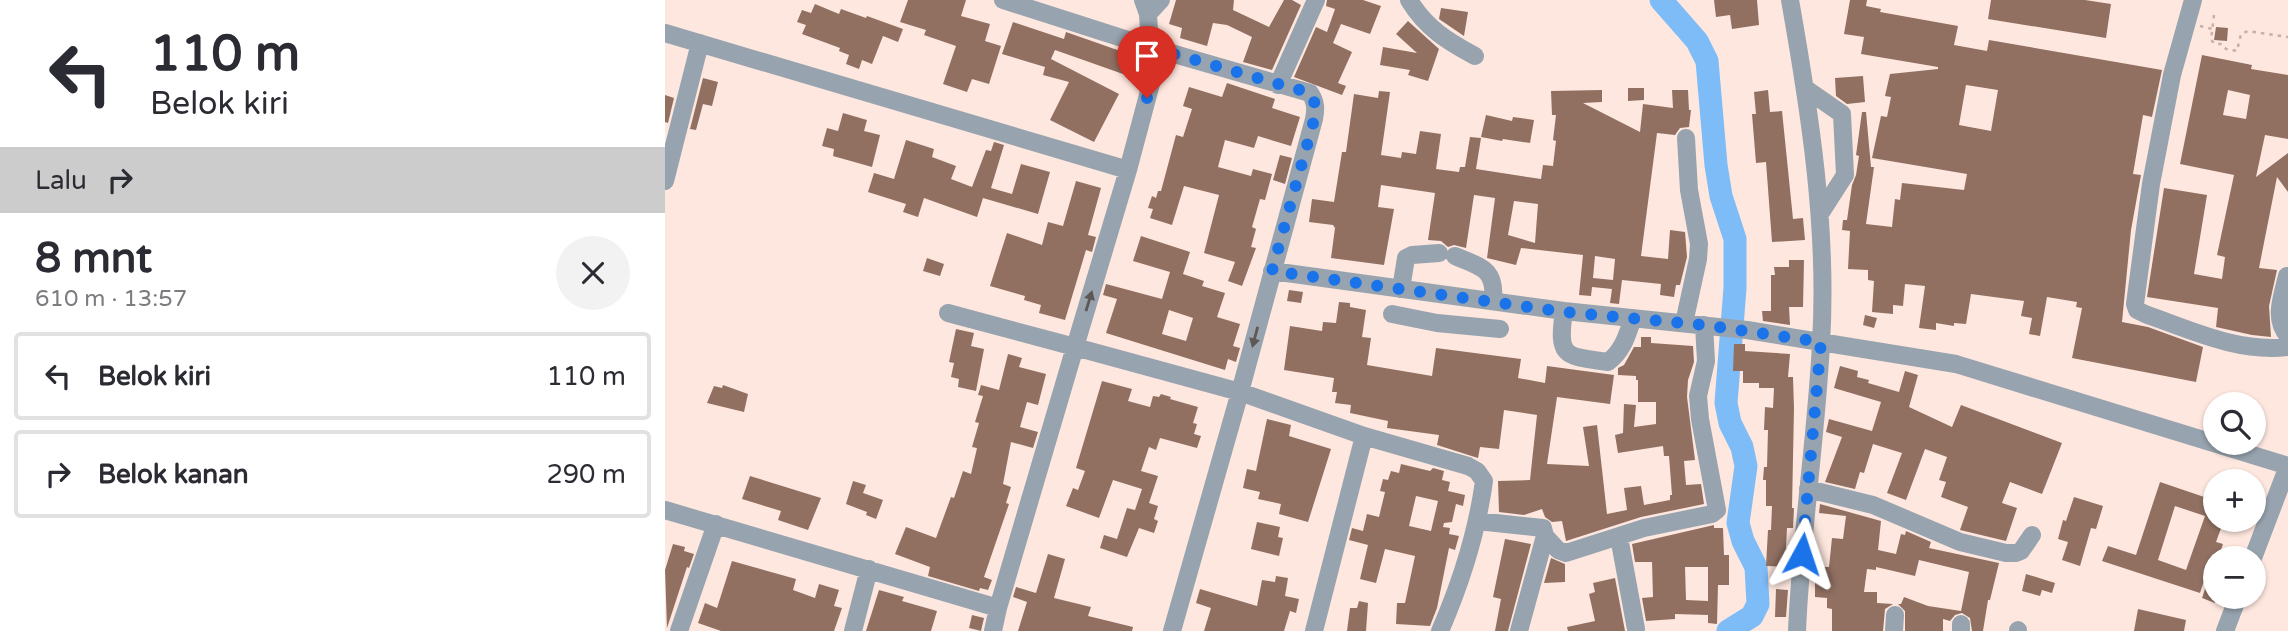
<!DOCTYPE html>
<html lang="id">
<meta charset="utf-8">
<style>
body{margin:0;font-family:"Varela Round",sans-serif;background:#f2f2f3;color:#2b2b33;height:100vh;display:flex;flex-direction:column;font-size:26px;white-space:nowrap}
*{box-sizing:border-box;margin:0}
p{font-size:23px;color:#7c7c81}
.icon{flex:none;width:38px;height:38px;fill:none;stroke:currentColor;stroke-width:2;stroke-linecap:round;stroke-linejoin:round}
.map{position:relative;flex:1;overflow:hidden}
.panel{display:flex;flex-direction:column;background:#fff;width:665px}
.panel>*{flex:none}
.top-card{background:#fff;color:#2b2b33;overflow:hidden}
.tools{position:absolute;left:1538px;top:392px;display:grid;gap:14px}
.tools a{display:grid;place-items:center;width:63px;height:63px;border-radius:50%;background:#fff;box-shadow:0 2px 5px #0004;font-size:35px}
.pin{position:absolute;display:grid;place-items:center;width:60px;height:60px;color:#fff;margin:-72px -30px;border-radius:50% 50% 50% 0;rotate:-45deg;box-shadow:0 0 7px #0007}
.pin .icon{rotate:45deg}
.me{position:absolute;width:77px;margin:-38px;rotate:5deg;stroke-linejoin:round;filter:drop-shadow(0 0 5px #0008)}
.turn{display:flex;align-items:center;gap:24px;height:147px;padding:0 35px;font-size:32px}
.turn .icon{width:91px;height:91px;stroke-width:2.5}
.turn b{display:block;font-size:49px;line-height:60px}
.then{display:flex;align-items:center;height:66px;padding:0 35px;background:#0003;gap:14px;font-size:26px}
.round{display:grid;place-items:center;flex:none;width:74px;height:74px;border-radius:37px;background:#f2f2f3}
.summary{display:flex;align-items:center;justify-content:space-between;height:119px;padding:0 35px}
h1{font-size:42px;font-weight:800;line-height:52px}
ul{padding:0;list-style:none}
li{display:flex;align-items:center;gap:21px;height:88px;margin:0 14px 10px;padding:0 21px;border:4px solid #e1e1e2;border-radius:7px}
li div{flex:1}
li b{display:block;font-size:26px}
li em{font-style:normal}
main{display:flex;flex:1;min-height:0}
.map>svg:first-child{display:block}
.lines{fill:none;stroke-linecap:round;stroke-linejoin:round}
.river{stroke:#7ebcf8;stroke-width:23}
.building{fill:#917062;fill-rule:evenodd}
.path{stroke:#c6b1a9;stroke-width:2.5;stroke-dasharray:3.5 5;stroke-linecap:butt}
.minor{stroke:#97a3ae;stroke-width:18}
.oneway{fill:#5e5756}
.route{stroke:#1a73e8;stroke-width:12;stroke-dasharray:0 21.6}
</style>
<main>
<section class="panel">
<div class="top-card">
<div class="turn"><svg class="icon" aria-label="left" viewBox="0 0 24 24"><path d="M17 20v-9H6M10 6l-5 5 5 5"/></svg><div><b>110 m</b>Belok kiri</div></div>
<div class="then">Lalu<svg class="icon" aria-label="right" viewBox="0 0 24 24"><path d="M7 20v-9h11M14 6l5 5-5 5"/></svg></div>
</div>
<div class="summary"><div><h1>8 mnt</h1><p>610 m · 13:57</p></div><a class="round"><svg class="icon" aria-label="close" viewBox="0 0 24 24"><path d="M6 6l12 12M18 6L6 18"/></svg></a></div>
<ul>
<li><svg class="icon" aria-label="left" viewBox="0 0 24 24"><path d="M17 20v-9H6M10 6l-5 5 5 5"/></svg><div><b>Belok kiri</b></div><em>110 m</em></li>
<li><svg class="icon" aria-label="right" viewBox="0 0 24 24"><path d="M7 20v-9h11M14 6l5 5-5 5"/></svg><div><b>Belok kanan</b></div><em>290 m</em></li>
</ul>
</section>
<div class="map">
<svg width="1623" height="631" viewBox="0 0 1623 631">
<rect width="100%" height="100%" fill="#fee7de"/>
<g class="lines">
<path class="river" d="M996,0L1032,41L1042,61L1051,165L1056,196L1070,239V288L1061,403L1065,423L1077,447L1081,466L1073,523L1078,541L1091,567L1093,604L1087,616L1063,631"/>
</g>
<path class="building" d="M243,0H301L296,16L325,24L320,41L336,46L324,84L307,79L302,92L278,84L291,46L259,35L261,30L235,22Z
M511,0H569L568,10L604,27L619,0H627L636,5L607,70L578,62L587,37L562,25L548,23L542,46L515,38L517,28L504,24Z
M662,0H698L716,6L705,34L676,24L668,43L687,52L673,83L681,86L677,95L629,77L651,27L662,32L670,9L661,6Z
M1049,0H1092L1094,25L1067,29L1065,15L1051,17Z
M1185,0H1202L1201,6L1216,9L1215,12L1293,26L1289,45L1322,51L1324,40L1497,70L1487,117L1478,115L1468,174L1476,175L1466,230L1457,322L1483,327L1538,347L1531,382L1407,358L1417,308L1411,307L1412,302L1382,297L1375,336L1364,334L1367,318L1356,316L1359,301L1306,294L1301,324L1289,323V326L1271,323V330L1254,328L1260,286L1240,284L1238,306L1228,305V314L1207,312L1209,281L1203,280V270L1183,269L1185,231L1177,230L1178,220H1182L1187,185L1191,175L1194,156L1191,155L1197,112H1201L1206,167H1209L1201,224L1227,227L1230,199L1235,200L1237,183L1299,190L1302,174L1207,158L1216,116L1222,117L1226,97L1220,96L1225,74L1273,69V67L1196,54L1199,37L1179,34ZM1301,85L1333,90L1326,131L1294,125Z
M1326,0H1420L1446,4L1441,38L1323,19Z
M150,4L174,14L176,9L201,18L202,16L238,29L233,42L218,36L207,64L197,60L194,69L181,64L184,55L174,51L175,48L137,34L141,25L132,22L137,10L146,13Z
M776,8L803,12L799,36L774,19Z
M743,21L774,49L763,81L743,75L745,70L715,65L718,47L752,53L731,34Z
M348,22L399,39L401,32L481,60L475,80L390,50L386,59L454,94L429,142L385,120L404,82L378,75L380,67L337,54Z
M1551,27L1563,28L1562,41L1549,40Z
M1537,55L1587,65L1586,69L1623,75V139L1600,135L1591,177L1623,153V192L1612,177L1594,268L1612,270L1604,306L1606,337L1587,335L1551,327L1553,308L1482,297L1499,188L1542,195L1529,274L1557,279L1560,257L1552,255L1569,175L1515,164ZM1563,90L1585,95L1581,119L1558,115Z
M1198,76L1200,102L1182,104L1171,96L1170,78Z
M38,78L53,82L47,106L38,104L31,130L25,129Z
M562,83L610,99L607,108L635,117L626,146L593,136L589,148L560,140L553,167L586,176L588,169L607,174L600,200L595,199L587,227L591,229L586,247L591,248L577,286L563,281L570,262L539,253L554,195L519,186L507,225L485,218L488,209L483,208L487,196L491,198L493,191H496L511,135L518,137L527,109L518,106L524,87L557,97Z
M963,88H979V100L963,101Z
M937,90V102L918,103L975,132L978,104L1008,108L1007,90H1023L1024,110H1026L1024,127L1015,128L1010,135L992,133L976,256L1003,259L1005,230L1020,232L1022,257L1015,285H1011L1009,297L995,295L996,284L957,280L954,304L945,303L947,289L927,287L926,296L914,295L918,255L856,248L851,265L822,258L830,198L809,195L801,248L789,245L783,247L776,241L763,240L770,193L716,185L713,207L729,209L719,265L666,258L670,228L668,225L644,222L647,199L669,202L677,152H681L689,94L713,98L714,91L725,92L716,155L736,158L737,152L751,154L755,131L776,134L771,169L794,172L795,167H800L805,137L816,138L811,169L876,179L878,165L888,166L891,141L888,140L891,115H887L886,91ZM849,201L873,204L870,243L843,235ZM930,256L950,259L948,280L928,278Z
M1103,90L1105,112L1117,111L1128,219L1138,218L1140,240L1107,242L1101,162L1091,163L1087,114H1091L1089,92Z
M0,95L9,98L3,123L0,122Z
M178,113L202,120L199,131L215,135L207,167L168,156L169,149L157,146L162,128L173,131Z
M821,115L847,121L848,117L869,120L865,143L838,139L837,141L816,137Z
M241,140L269,149L267,157L291,166L286,179L307,187L321,150L326,151L329,142L339,145L326,188L347,194L356,164L385,172L373,214L318,198L312,217L259,198L253,217L238,212L241,204L203,192L209,173L229,179Z
M615,155L627,158L620,184L608,180Z
M411,181L436,188L423,235L431,237L427,252L421,250L400,320L374,313L376,305L359,300L360,296L325,286L342,233L377,245L383,222L398,226Z
M476,236L525,252L518,274L539,281L537,286L560,293L552,317L575,324L568,346L575,348L571,362L563,359L560,370L441,333L452,299L438,295L441,284L497,299L505,272L468,261ZM504,310L528,318L521,341L497,334Z
M262,258L279,264L275,276L258,271Z
M1124,260H1139L1138,307H1124L1125,325L1098,321L1097,311H1106V275H1110L1109,267H1124Z
M624,290L638,292L636,303L622,301Z
M674,302L685,303V307L701,310L697,337L706,338L702,365L767,376L771,348L856,359L853,378L880,383L882,366L949,375L945,404L892,397L882,464L924,466L918,427L932,425L942,514L962,510L959,488L976,486L979,505L1005,500V495H1007L1004,456H999L998,446L953,453L950,435L958,433L959,404L971,405L969,427L991,424V402H973V380H971V376L953,375V368L959,365L969,347H976V337H986V343L1028,346L1029,362L1023,380L1022,397L1030,460L1019,461L1021,485L1036,484L1039,504L976,517L901,541L897,521L887,522L880,517L877,509L859,515L834,512L833,481L865,480L872,415L839,410L834,449L815,447L813,458L772,445L774,435L722,428L723,421L685,413L686,405L670,403L672,392H667L669,378L619,370L625,326L657,331L658,322L671,323Z
M1200,315L1212,318L1209,328L1198,325Z
M291,329L309,333L306,346L319,349L311,391L293,387L294,379L286,377L289,363L284,362Z
M1069,344H1080V351L1125,354L1123,377H1128L1129,408L1127,508H1129L1128,528H1122L1121,548H1126L1125,567L1101,566L1103,530H1106L1107,506H1101V480H1098L1099,467H1102L1103,430H1099L1100,407L1108,408L1109,388H1094V383H1078V371H1068Z
M343,354L357,358L354,367L381,374L373,405L362,402L355,427L373,432L368,448L346,442L338,484L346,487L341,503L344,504L319,577L327,580L323,590L315,588L314,591L263,576L265,567L230,554L241,527L271,538L286,497L289,498L298,471L306,474L312,448L307,447L314,423L310,422L318,396L313,395L316,385L334,390Z
M1175,366L1193,371L1192,377L1204,380L1203,383L1234,392L1240,371L1253,375L1244,407L1287,427L1296,405L1397,443L1377,494L1345,482L1337,503L1352,508L1341,541L1295,530L1303,507L1276,497L1281,482L1274,480L1282,457L1260,449L1241,500L1222,493L1237,453L1208,444L1199,473L1195,472L1190,489L1160,482L1177,437L1161,432L1164,419L1207,431L1216,402L1169,388Z
M437,381L467,389L463,401L485,407L488,396L494,397L496,394L506,397L505,399L533,407L528,423L532,424L529,434L536,436L532,448L495,438L491,450L484,447L476,471L493,476L484,503L493,506L489,519L493,521L489,533L474,528L462,557L435,548L439,535L452,539L462,508L470,510L477,489L448,480L434,518L401,506L408,488L413,490L420,471L411,468Z
M58,385L83,394L79,412L42,403L49,386L57,388Z
M602,419L626,425L624,436L666,449L643,522L614,514L616,504L593,499L595,492L578,488L582,469L591,471Z
M736,464L765,471L768,468L779,471L777,480L785,482L783,491L800,495L798,506L791,504L787,522L779,523L778,527L785,528L784,534L794,536L790,550L784,548L772,608L765,626L731,624L732,603H740L750,556L720,549L711,583L695,579L703,545L684,540L687,528L698,531L702,514L714,517L720,492L715,491L718,479L723,480L726,471L734,473ZM751,496L773,501L766,531L744,526Z
M85,476L156,498L143,530L113,520L116,511L77,499Z
M188,481L201,485L198,493L218,500L211,519L201,515L202,512L181,504Z
M1495,482L1545,499L1549,489H1550V520H1559L1551,542L1558,544L1554,556L1548,554L1535,593L1437,561L1443,546L1471,555ZM1510,506L1540,516L1521,570L1493,560Z
M1409,497L1438,506L1431,529L1426,528L1415,566L1397,560L1403,542L1393,539L1398,520L1401,521Z
M1155,504L1216,521L1213,550L1231,554L1236,534L1240,535L1241,531L1266,542L1264,548L1334,563L1325,600H1323L1318,631H1307L1305,618L1297,613L1290,615L1285,621L1278,619V631H1240V611L1233,604H1236L1239,597L1263,606L1296,611L1304,572L1254,560L1250,576L1211,567V570L1202,569L1199,592H1212V603L1228,604L1220,609L1218,631H1167V609L1162,608V598L1150,597V567H1164L1167,538L1178,539L1181,516L1154,513Z
M592,522L615,527L613,537L618,538L614,556L586,549Z
M1049,525V528H1058L1059,555H1064V585H1053L1052,624L1043,623V615L1010,614V619L981,621L977,598L988,597L987,562H970L967,544ZM1020,567H1043V601L1021,600Z
M840,539L866,544L843,631H830L836,599L828,597Z
M8,544L20,547L19,551L29,554L24,568L22,567L2,628L0,570Z
M383,554L400,559L389,598L426,607L423,616L468,627L467,631H353L362,602L348,597L351,587L371,593Z
M886,558L900,564V582L879,583Z
M67,561L131,579L128,590L150,598L154,584L174,590L169,606L177,608L169,631H56L33,623L40,603L52,608Z
M1361,574L1390,583L1387,593L1377,590L1375,596L1357,591Z
M611,576L623,578L620,596L634,599L631,613L625,611L619,631H539L546,608L531,603L535,589L592,606L597,580L610,582Z
M950,578L960,631H903L902,627L930,621L924,594L930,592L928,583Z
M1541,586L1550,590V603L1537,598Z
M1111,589L1123,590L1121,617H1110Z
M214,590L239,597L237,601L272,611L266,631H201Z
M694,601L703,603L701,631H682L685,608H692Z
M1473,609L1521,620L1519,631H1469Z
M307,615L319,618L316,631L304,628Z"/>
<g class="lines">
<path class="path" d="M1549,15L1546,40L1550,44H1557L1561,49L1572,51L1576,34L1583,31L1623,37
M1535,26L1547,29"/>
<path class="minor" d="M338,0L485,47L645,93C651,102 651,109 649,119L575,392L410,347L463,170L495,50
M478,0L483,14L485,47
M744,0C761,28 782,41 810,56
M1125,0C1145,113 1163,229 1156,344C1151,440 1136,535 1132,631
M1528,0L1507,75L1486,184L1470,304L1472,310L1480,314C1526,330 1573,353 1623,347
M483,14L496,0
M0,33L463,170
M613,85L651,0
M1141,89L1177,114L1180,175L1155,214
M0,181L35,43
M790,256C815,267 831,268 828,300
M607,271L899,311L1082,330L1291,364L1623,466
M1622,276C1617,297 1608,319 1623,336
M736,289L741,258L747,255L774,253
M899,311C892,358 900,356 943,362C958,351 962,335 968,318
M727,314L772,323L835,329
M1019,323L1033,259L1034,244L1024,190L1021,138
M1143,489L1208,505L1295,542L1341,553H1351L1356,551L1367,535
M0,510L333,608L410,347L283,313
M812,521L878,528L880,536L854,631
M880,536L893,550L901,553L979,528L1047,514L1052,510L1035,419L1033,396L1041,361L1039,325
M954,537L971,629
M1588,558L1623,466
M1296,624V631
M1353,630V631
M14,631L51,524
M188,631L204,569
M328,631L333,608
M507,631L575,392L699,436L803,466L812,471L819,481C812,532 795,585 775,631
M649,631L699,436
M1229,631L1230,615
M1560,631L1573,597"/>
</g>
<defs><path id="oneway-solid" d="M-6-.8H1V-3.2L6.5 0L1 3.2V.8H-6Z" transform="scale(1.75)"/></defs>
<g class="oneway">
<use href="#oneway-solid" transform="translate(424 301) rotate(-73)"/>
<use href="#oneway-solid" transform="translate(590 337) rotate(105)"/>
</g>
<g class="lines">
<path class="route" d="M482,98L495,50L645,93L650,104L649,120L607,271L899,312L1039,325L1156,342L1137,554"/>
</g>
</svg>
<div class="tools">
<a><svg class="icon" aria-label="search" viewBox="0 0 24 24"><circle cx="10" cy="10" r="6"/><path d="M15 15l6 6"/></svg></a>
<a>+</a>
<a>−</a>
</div>
<div class="pin" style="left:482px;top:98px;background:#d93025"><svg class="icon" aria-label="arrive" viewBox="0 0 24 24"><path d="M6 21V4h12l-3 4 3 4H6"/></svg></div>
<svg class="me" style="left:1137px;top:554px" viewBox="-20 -20 40 40"><path d="M0-17L14 15 0 8-14 15z" fill="#1a73e8" stroke="#fff" stroke-width="4"/></svg>
</div>
</main>
